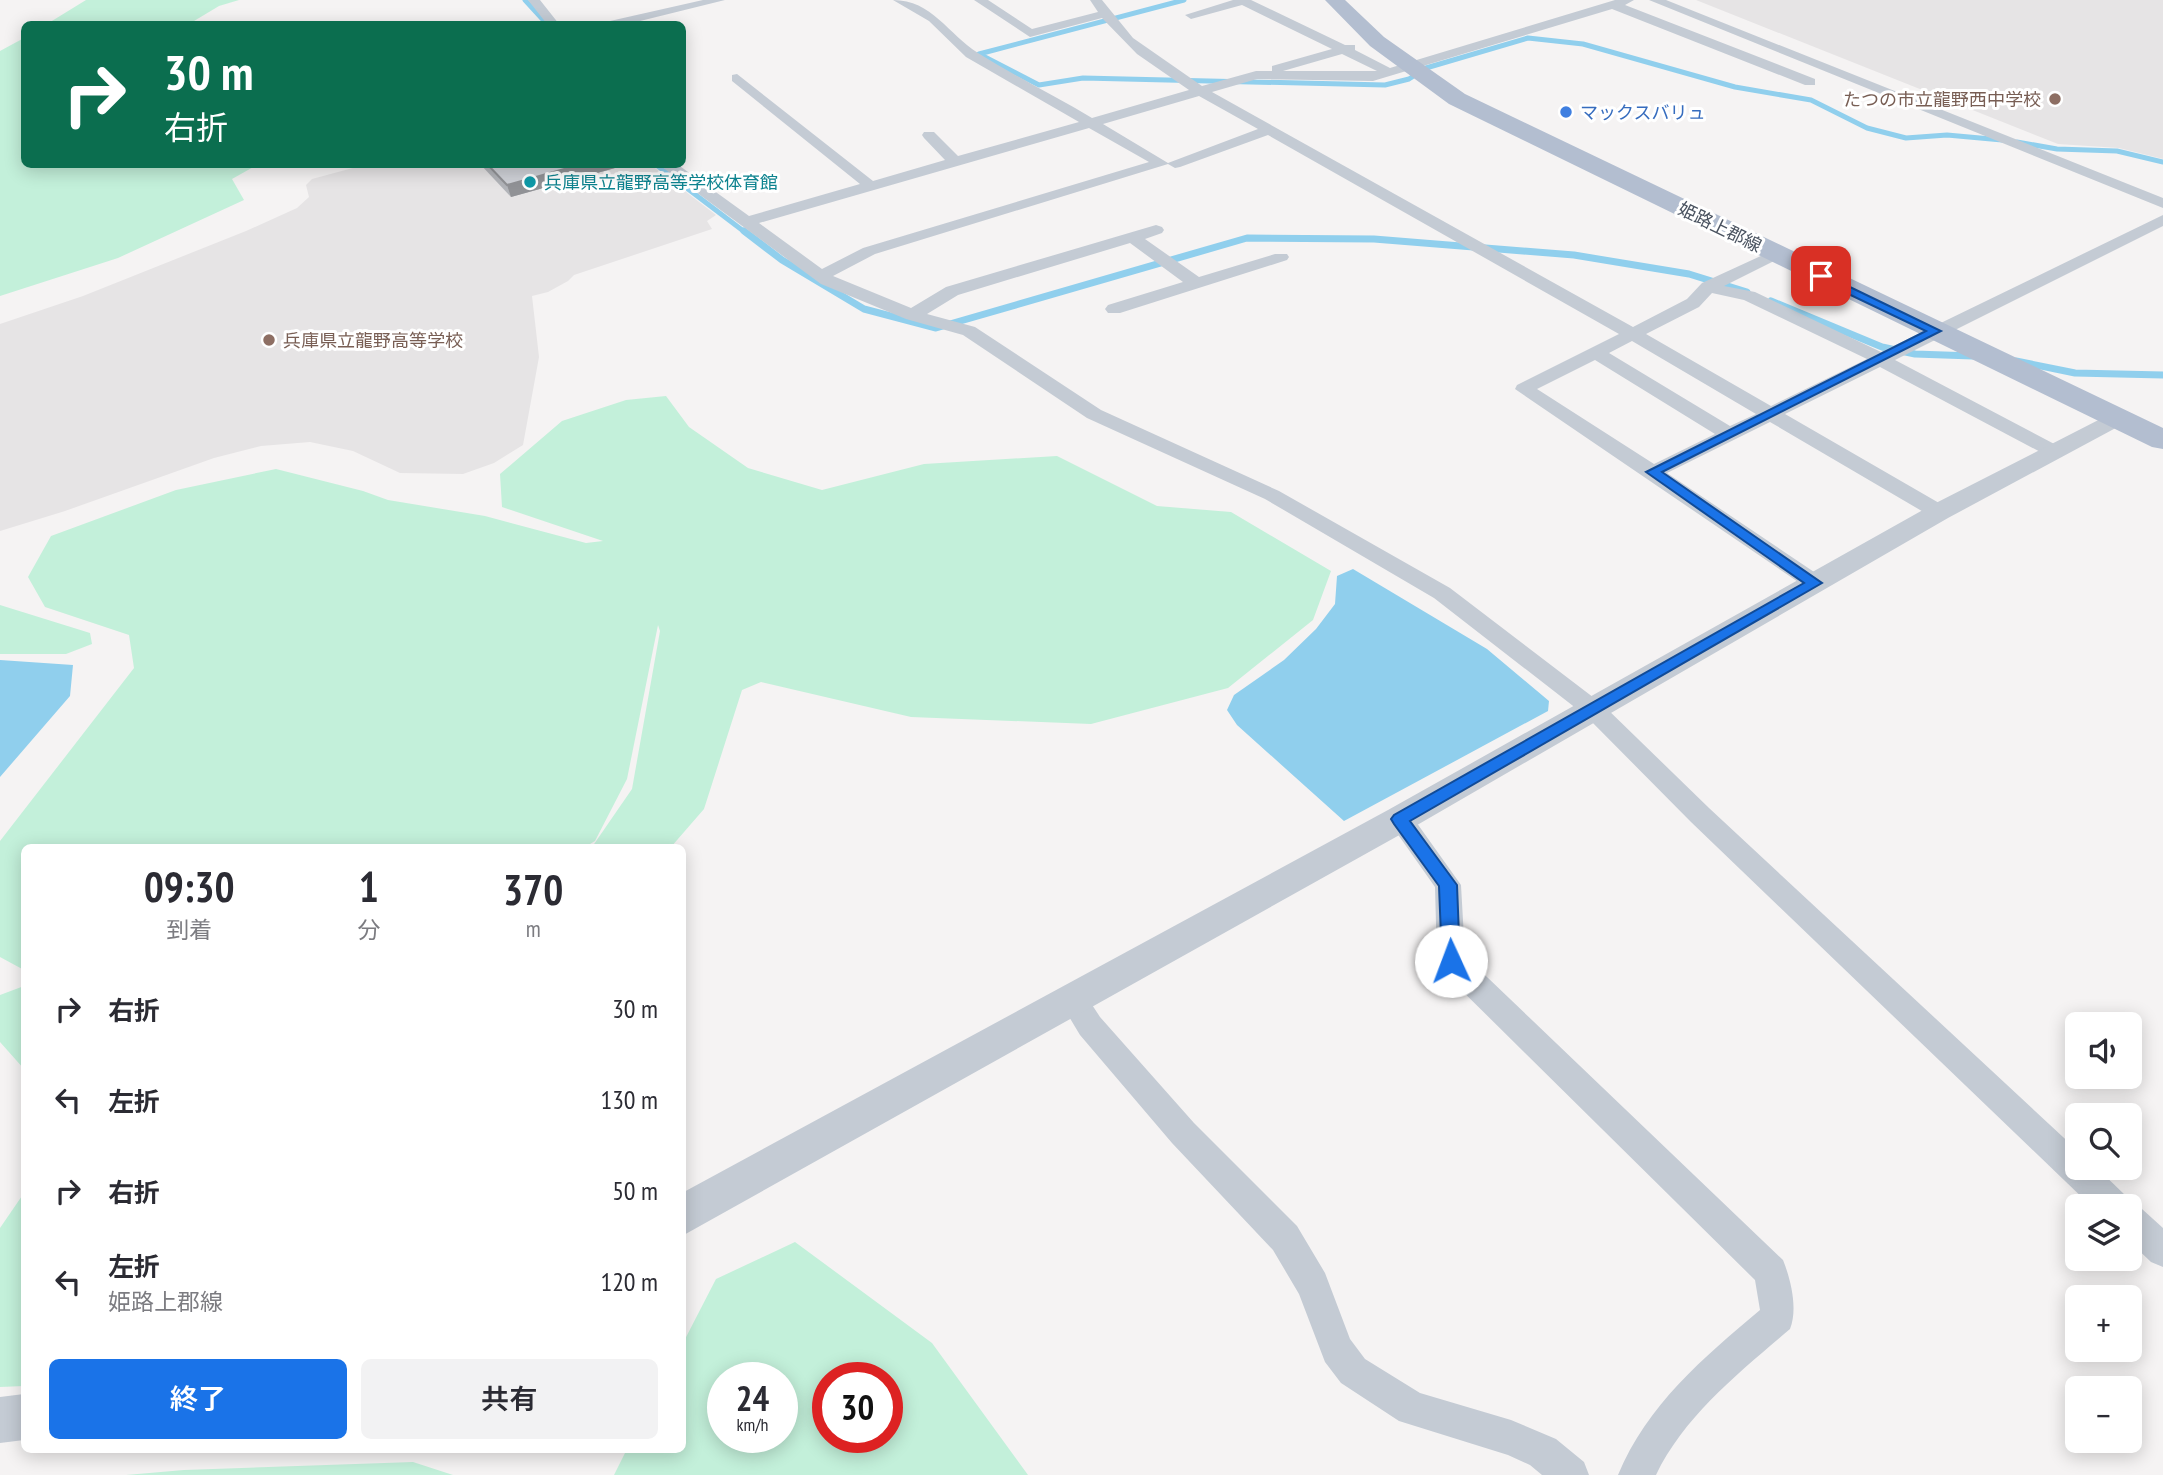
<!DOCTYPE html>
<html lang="ja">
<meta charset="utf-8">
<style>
body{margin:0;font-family:"PT Sans Narrow","Noto Sans JP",sans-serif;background:#f2f2f3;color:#2b2b33;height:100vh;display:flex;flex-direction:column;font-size:26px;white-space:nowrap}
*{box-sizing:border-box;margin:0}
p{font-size:23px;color:#7c7c81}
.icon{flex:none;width:38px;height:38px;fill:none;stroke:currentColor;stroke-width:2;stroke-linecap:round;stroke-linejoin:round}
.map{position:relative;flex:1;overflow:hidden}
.details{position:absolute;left:21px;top:844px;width:665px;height:609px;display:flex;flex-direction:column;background:#fff;border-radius:10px;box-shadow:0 4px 18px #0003}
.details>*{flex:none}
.hud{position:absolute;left:21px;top:21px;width:665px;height:147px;border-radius:10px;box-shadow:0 4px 18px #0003;background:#0b6e4f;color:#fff;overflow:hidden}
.controls{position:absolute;left:2065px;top:1012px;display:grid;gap:14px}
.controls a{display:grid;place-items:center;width:77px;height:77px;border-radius:10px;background:#fff;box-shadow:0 4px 18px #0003;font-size:35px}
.speed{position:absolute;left:707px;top:1362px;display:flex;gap:14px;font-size:35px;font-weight:700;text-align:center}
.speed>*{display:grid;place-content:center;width:91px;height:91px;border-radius:50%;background:#fff;box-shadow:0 4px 18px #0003;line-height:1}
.speed small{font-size:18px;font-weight:400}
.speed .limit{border:10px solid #d22;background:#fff;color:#111}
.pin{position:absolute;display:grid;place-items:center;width:60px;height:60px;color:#fff;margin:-30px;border-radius:14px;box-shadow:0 4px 10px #0006}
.me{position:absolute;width:77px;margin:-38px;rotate:358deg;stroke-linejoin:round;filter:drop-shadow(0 0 5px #0008)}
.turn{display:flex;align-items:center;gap:24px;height:147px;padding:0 28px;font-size:32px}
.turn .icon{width:91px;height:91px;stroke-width:2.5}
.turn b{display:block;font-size:49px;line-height:60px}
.eta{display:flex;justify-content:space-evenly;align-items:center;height:119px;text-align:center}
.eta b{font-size:42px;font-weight:600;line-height:49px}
.button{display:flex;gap:14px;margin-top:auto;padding:14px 28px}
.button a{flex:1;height:80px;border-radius:10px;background:#1a73e8;color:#fff;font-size:28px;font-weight:600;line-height:80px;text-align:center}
.button a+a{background:#f2f2f3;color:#2b2b33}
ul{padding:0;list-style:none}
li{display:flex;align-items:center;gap:21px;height:91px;padding:0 28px}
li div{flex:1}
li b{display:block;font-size:26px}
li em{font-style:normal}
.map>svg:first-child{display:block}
.education{fill:#e6e4e5}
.green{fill:#c3f0da;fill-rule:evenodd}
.water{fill:#90cfed}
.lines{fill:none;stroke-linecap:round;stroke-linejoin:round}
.stream-far1{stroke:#90cfed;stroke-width:5}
.stream{stroke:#90cfed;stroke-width:7}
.minor{fill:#c4cbd4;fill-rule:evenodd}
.tertiary{fill:#c4cbd4;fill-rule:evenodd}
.primary{fill:#b3bed0;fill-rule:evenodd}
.wall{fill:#b2b4b9}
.shaded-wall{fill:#919296}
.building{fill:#cfd1d7;stroke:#919296;stroke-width:2}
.route{fill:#1a73e8;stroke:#114b97;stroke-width:2}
.education-dot{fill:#8d6e63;stroke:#fff;stroke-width:2.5}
.shop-dot{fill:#3f7fe0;stroke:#fff;stroke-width:2.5}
.culture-dot{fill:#0f9aa8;stroke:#fff;stroke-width:2.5}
.labels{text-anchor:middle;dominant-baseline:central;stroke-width:6;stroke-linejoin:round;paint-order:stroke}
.far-education-label{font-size:18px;fill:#785e54;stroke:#fff;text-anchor:end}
.far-shop-label{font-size:18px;fill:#366cbe;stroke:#fff;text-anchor:start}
.far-culture-label{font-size:18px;fill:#0d838f;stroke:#fff;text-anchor:start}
.far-street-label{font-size:18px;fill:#4a5360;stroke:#fff}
</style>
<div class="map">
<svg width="2163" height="1475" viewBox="0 0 2163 1475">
<rect width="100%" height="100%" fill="#f5f3f3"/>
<path class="education" d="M1696,0H2163V159L2119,148L2058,144Z
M364,165H651L716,215L707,221L712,229L574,275L568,281L548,292L532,296L539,357L523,445L494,463L463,474L400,473L353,451L310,442L261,446L214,458L65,511L0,531V324L83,296L246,231L297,208L309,197L306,185L312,179Z"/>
<path class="green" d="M86,0H239L219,6L189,24H47Z
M24,38V164L257,165L232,179L244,200L118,258L0,296V51Z
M666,396L689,427L748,468L822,490L924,464L1057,456L1157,506L1231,512L1331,571L1313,620L1228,688L1091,724L911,717L761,682L742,690L704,809L671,847H592L632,789L660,631L658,625L627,779L595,841L585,847H24V970L0,957V841L134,668L129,635L45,607L28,577L51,536L176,490L276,469L363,491L388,500L485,516L586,543L603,541L502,507L500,474L562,421L626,400Z
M0,605L90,633L92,644L66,654H0Z
M24,986V1069L0,1042V995Z
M24,1193V1386L0,1387V1228Z
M795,1242L932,1343L1028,1475H614L627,1449H682L683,1343L716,1279ZM723,1377H782V1437H723ZM887,1377V1437H828V1377Z
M413,1462L453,1475H126L184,1470Z"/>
<path class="water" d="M1353,569L1487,649L1549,701L1548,711L1344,821L1237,725L1227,710L1234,695L1284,660L1316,629L1335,604L1337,576Z
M0,660L73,665L70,696L0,777Z"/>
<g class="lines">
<path class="stream-far1" d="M525,0L547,24
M1184,0L979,54L1039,85L1083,78L1385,85L1409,79L1426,68L1528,38L1583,44L1735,87L1811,100L1867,128L1906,138L1947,135L2002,140
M2017,142L2057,149L2117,151L2163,162
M655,164L746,233"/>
<path class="stream" d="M744,231L782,260L864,309L936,328L1247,238L1374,239L1574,255L1689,274L1747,292
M1771,301L1882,347L1915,354L1973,356
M2016,361L2075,373L2163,375"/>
<path class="minor" d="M528,0H540L559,24H547Z
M703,0H725L628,24H608L610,21Z
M893,0C932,0 948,34 978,53C1015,76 1055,96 1092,118L1189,90L1137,54L1102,18L1030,37L974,0H988L1032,29L1098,12L1090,0H1102L1133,38L1202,86L1256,71H1272V66L1332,49L1242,5L1191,19L1185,15L1233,0H1251L1345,45H1355V50L1390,68L1615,0H1634L1625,5L1815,79V85H1805L1612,9L1373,81L1257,79L1212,92L1633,327L1687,299L1702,283L1776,249L1782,251L1784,254L1782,257L1724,286L1755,292L1881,352L2163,215V226L1895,360L2060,447L2063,451L2060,455H2046L1880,367L1785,414L1946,507L1949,512L1946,517H1932L1770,422L1667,473L1823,578L1826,583L1823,588L1815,590L1807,588L1515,389L1517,385L1619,334L1268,135L1180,167L1175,168L1168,164L875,254L833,276L911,308L946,287L1156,225L1162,227L1164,230L1162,233L1145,239L1199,277L1275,254H1287L1289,257L1287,260L1120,313H1108L1105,309L1108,305L1183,282L1130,243L958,295L927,314L975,327L1101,410L1279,491L1450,588L1602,704L1709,808L2077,1150V1167H2096L2125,1195L2129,1204L2142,1209L2163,1228V1267L2151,1262L2130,1242V1206H2091L1691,822L1586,716L1434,598L1265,499L1087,418L963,335L906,319L821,284L662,167L660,164H677L749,216L860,184L732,81V75L737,74L873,181L945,160L924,138L922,135L924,132H934L958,156L1079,122L966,57L929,21ZM1342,54L1377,71H1283ZM1199,96L1258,129L1168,163L1103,124ZM1089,128L1149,162L863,248L822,269L759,223ZM1712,293L1744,300L1867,359L1771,406L1646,334L1699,307ZM1632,341L1756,414L1730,426L1609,353ZM1595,360L1715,434L1654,464L1537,389Z
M1649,0H1666L2163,198V208Z
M1400,809L1409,812L1461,885L1465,956L1783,1260C1791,1280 1798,1309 1790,1329C1740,1372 1685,1415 1656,1475H1618C1647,1405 1703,1358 1760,1310L1755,1280L1441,970L1437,961L1435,887L1387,819L1391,812Z
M1073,987L1083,991L1100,1017L1194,1123L1297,1226L1325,1273L1350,1339L1365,1359L1420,1393L1511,1420L1556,1439L1584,1462L1589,1475H1542L1530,1465L1508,1455L1399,1421L1341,1383L1325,1362L1299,1294L1273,1250L1172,1143L1080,1035L1059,1000L1063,991Z"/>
<path class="tertiary" d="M2116,411L2125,413L2128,418L2125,423L1948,518L1412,828L682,1236V1193L1388,810L1930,506Z
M24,1394V1440L0,1443V1397Z"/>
<path class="primary" d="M1325,0H1345L1384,37L1465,94L2163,428V449L2152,447L1449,104L1370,46Z"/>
</g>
<path class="wall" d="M480,164H614L615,168L511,197Z"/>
<path class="shaded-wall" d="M582,164H614L615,168L511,197L507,185Z"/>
<path class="building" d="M487,164H582L507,185Z"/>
<path class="route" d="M1821,273L1941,331L1662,472L1822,583L1410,821L1457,885L1460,961L1457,966L1451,969L1444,966L1442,961L1439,886L1394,824L1391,819L1394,815L1804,583L1646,472L1926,331L1817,279L1816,276Z"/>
<g class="education-dot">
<circle cx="2055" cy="99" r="7"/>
<circle cx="269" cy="340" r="7"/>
</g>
<circle class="shop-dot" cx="1566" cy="112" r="7"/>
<circle class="culture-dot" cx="530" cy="182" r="7"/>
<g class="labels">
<g class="far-education-label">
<text x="2041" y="99">たつの市立龍野西中学校</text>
<text x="283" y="340" text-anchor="start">兵庫県立龍野高等学校</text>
</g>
<g class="far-shop-label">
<text x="1580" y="112">マックスバリュ</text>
</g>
<g class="far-culture-label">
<text x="544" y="182">兵庫県立龍野高等学校体育館</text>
</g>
<g class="far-street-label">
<text transform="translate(1720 227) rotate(26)">姫路上郡線</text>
</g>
</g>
</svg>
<div class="controls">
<a><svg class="icon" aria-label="sound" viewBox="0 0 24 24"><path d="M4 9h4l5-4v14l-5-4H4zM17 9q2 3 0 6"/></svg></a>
<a><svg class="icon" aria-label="search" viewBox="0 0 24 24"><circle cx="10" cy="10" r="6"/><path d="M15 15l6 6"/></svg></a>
<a><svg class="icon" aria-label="layers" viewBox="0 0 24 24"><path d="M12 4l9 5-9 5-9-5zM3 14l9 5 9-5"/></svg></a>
<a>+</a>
<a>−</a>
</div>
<div class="speed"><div>24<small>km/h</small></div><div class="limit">30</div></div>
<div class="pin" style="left:1821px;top:276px;background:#d93025"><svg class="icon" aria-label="arrive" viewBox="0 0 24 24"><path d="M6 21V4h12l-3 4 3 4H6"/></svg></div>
<svg class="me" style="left:1451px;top:961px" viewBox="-20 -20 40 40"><circle r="19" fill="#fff"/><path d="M0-13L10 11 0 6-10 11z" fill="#1a73e8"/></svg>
<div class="hud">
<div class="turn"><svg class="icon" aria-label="right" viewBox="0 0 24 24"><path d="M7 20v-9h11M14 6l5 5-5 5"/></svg><div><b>30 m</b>右折</div></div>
</div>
<section class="details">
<div class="eta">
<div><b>09:30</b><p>到着</p></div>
<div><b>1</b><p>分</p></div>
<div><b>370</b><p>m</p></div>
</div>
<ul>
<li><svg class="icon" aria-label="right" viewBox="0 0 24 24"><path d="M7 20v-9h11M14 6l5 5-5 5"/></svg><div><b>右折</b></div><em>30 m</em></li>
<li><svg class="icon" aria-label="left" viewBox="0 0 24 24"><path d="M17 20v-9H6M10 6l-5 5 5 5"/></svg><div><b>左折</b></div><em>130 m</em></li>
<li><svg class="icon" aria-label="right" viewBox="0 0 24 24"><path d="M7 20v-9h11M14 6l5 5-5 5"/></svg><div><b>右折</b></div><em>50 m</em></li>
<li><svg class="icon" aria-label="left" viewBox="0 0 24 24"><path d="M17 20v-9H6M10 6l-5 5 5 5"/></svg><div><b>左折</b><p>姫路上郡線</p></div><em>120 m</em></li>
</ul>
<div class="button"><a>終了</a><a>共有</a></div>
</section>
</div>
